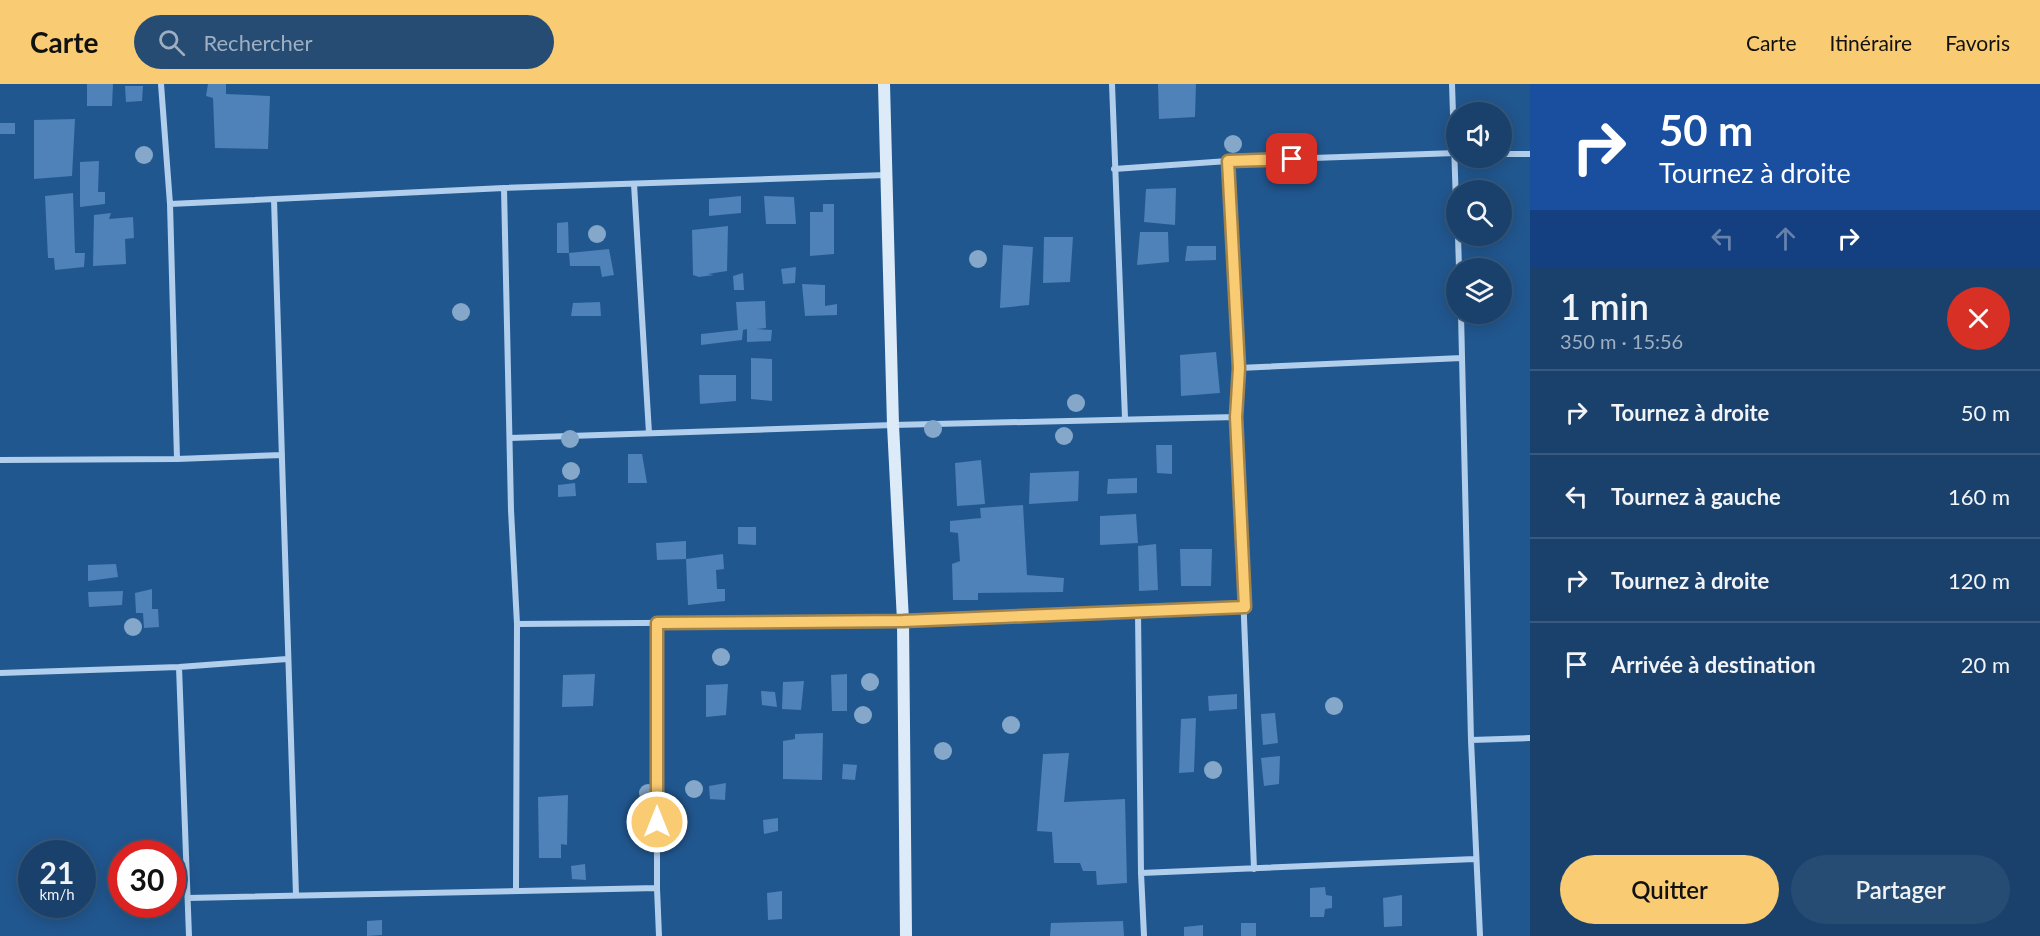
<!DOCTYPE html>
<html lang="fr">
<meta charset="utf-8">
<style>
body{margin:0;font-family:Lato,sans-serif;background:#264c73;color:#f1f3f6;height:100vh;display:flex;flex-direction:column;font-size:22px;white-space:nowrap}
*{box-sizing:border-box;margin:0}
p{font-size:20px;color:#9fafc1}
.icon{flex:none;width:33px;height:33px;fill:none;stroke:currentColor;stroke-width:2;stroke-linecap:round;stroke-linejoin:round}
.map{position:relative;flex:1;overflow:hidden}
.drawer{display:flex;flex-direction:column;background:#19416b;width:510px}
.drawer>*{flex:none}
.banner{background:#1a4fa0;color:#fff;overflow:hidden}
.tools{position:absolute;left:1446px;top:18px;display:grid;gap:12px}
.tools a{display:grid;place-items:center;width:66px;height:66px;border-radius:50%;background:#19416b;box-shadow:0 3px 15px #0003,0 0 0 2px #375a7e;font-size:30px}
.speed{position:absolute;left:18px;top:756px;display:flex;gap:12px;font-size:30px;font-weight:700;text-align:center}
.speed>*{display:grid;place-content:center;width:78px;height:78px;border-radius:50%;background:#19416b;box-shadow:0 3px 15px #0003,0 0 0 2px #375a7e;line-height:1}
.speed small{font-size:15px;font-weight:400}
.speed .limit{border:9px solid #d22;background:#fff;color:#111}
.pin{position:absolute;display:grid;place-items:center;width:51px;height:51px;color:#fff;margin:-26px;border-radius:12px;box-shadow:0 3px 9px #0006}
.me{position:absolute;width:66px;margin:-33px;rotate:0deg;stroke-linejoin:round;filter:drop-shadow(0 0 4px #0008)}
.turn{display:flex;align-items:center;gap:21px;height:126px;padding:0 30px;font-size:27px}
.turn .icon{width:78px;height:78px;stroke-width:2.5}
.turn b{display:block;font-size:42px;line-height:51px}
.lanes{display:flex;align-items:center;height:57px;padding:0 30px;background:#0003;justify-content:center;gap:30px;direction:ltr}
.lanes .off{opacity:.35}
.round{display:grid;place-items:center;flex:none;width:63px;height:63px;border-radius:32px;background:#264c73}
.head{display:flex;align-items:center;justify-content:space-between;height:102px;padding:0 30px}
h1{font-size:36px;font-weight:600;line-height:45px}
.cta{display:flex;gap:12px;margin-top:auto;padding:12px 30px}
.cta a{flex:1;height:69px;border-radius:36px;background:#f9cb73;color:#111;font-size:24px;font-weight:600;line-height:69px;text-align:center}
.cta a+a{background:#264c73;color:#f1f3f6}
ul{padding:0;list-style:none}
li{display:flex;align-items:center;gap:18px;height:84px;padding:0 30px;border-top:2px solid #375a7e}
li div{flex:1}
li b{display:block;font-size:22px}
li em{font-style:normal}
header{display:flex;align-items:center;gap:36px;box-sizing:border-box;height:84px;padding:0 30px;background:#f9cb73;color:#111}
header strong{font-size:28px}
nav{display:flex;gap:33px;margin-inline-start:auto;font-size:21px}
.search{width:420px;height:54px;background:#264c73;display:flex;align-items:center;gap:15px;box-sizing:border-box;padding:0 21px;border-radius:33px;color:#9fafc1;font-size:22px}
main{display:flex;flex:1;min-height:0}
.map>svg:first-child{display:block}
.building{fill:#4e82b8}
.lines{fill:none;stroke-linecap:round;stroke-linejoin:round}
.street{stroke:#b1cfec;stroke-width:6}
.secondary{stroke:#ddebf9;stroke-width:12}
.tree{fill:#85a7c9}
.route-casing{stroke:#a2844b;stroke-width:15}
.route{stroke:#f9cb73;stroke-width:10}
</style>
<header>
<strong>Carte</strong>
<div class="search"><svg class="icon" aria-label="search" viewBox="0 0 24 24"><circle cx="10" cy="10" r="6"/><path d="M15 15l6 6"/></svg>Rechercher</div>
<nav><a>Carte</a><a>Itinéraire</a><a>Favoris</a></nav>
</header>
<main>
<div class="map">
<svg width="1530" height="852" viewBox="0 0 1530 852">
<rect width="100%" height="100%" fill="#21578f"/>
<path class="building" d="M87,0H113L112,22H87Z
M208,0H226V10L270,12L268,65L215,64L213,14L206,12Z
M1158,0H1196L1195,33L1159,35Z
M125,2H143L142,17L126,18Z
M75,35L72,92L34,95V36Z
M0,39H15V50H0Z
M99,77L98,108H105V120L80,123V78Z
M1176,104L1175,141L1144,138L1146,105Z
M73,109L75,169H85L84,183L55,186L54,174H48L45,112Z
M741,112V129L709,132V115Z
M764,112L794,113L796,140H766Z
M823,120H834V170L810,172V128H823Z
M111,129L109,135L133,133L134,154L125,155L126,180L93,182L94,131Z
M568,138L569,169H557V139Z
M728,142L727,187L708,190L714,191L699,193L693,191L692,146Z
M1140,148H1168L1169,178L1137,181Z
M1044,153H1073L1070,198L1043,199Z
M1003,161L1033,163L1029,221L1000,224Z
M1187,162H1216V176L1185,177Z
M609,165L614,191L602,193L600,182H570L569,169Z
M796,183L795,199L783,200L781,185Z
M743,189L744,206H734L733,192Z
M802,200L825,201V222L837,220V231L805,232Z
M765,217L766,244L756,245L772,246L771,257L747,258V245L743,246L742,256L701,261V250L738,246L736,218Z
M600,218L601,232H571L573,219Z
M1216,268L1220,309L1181,312L1180,271Z
M751,274L772,275V317L751,315Z
M699,291H736V317L700,320Z
M1156,361H1172V390L1157,389Z
M628,370H642L647,399H628Z
M981,376L985,420L957,422L955,379Z
M1079,387L1078,417L1029,420L1030,389Z
M1137,394V409L1107,410L1108,395Z
M575,399L576,412L558,413V401Z
M1023,421L1027,491L1064,494L1063,508L978,509V516H953L952,480L960,477L958,449L950,448V437L981,434L980,424Z
M1136,430L1138,459L1100,461V432Z
M738,443H756V461L738,460Z
M686,457V475L657,476L656,459Z
M1156,460L1158,506L1139,507L1138,462Z
M1180,465H1212L1211,502H1181Z
M723,470L724,485L716,486L717,505H725V517L688,521L686,475Z
M116,480L118,493L88,497V481Z
M152,505V525H158L159,543L144,544L143,529H136L135,509Z
M123,507L122,521L89,523L88,508Z
M595,590L593,622L562,623L563,591Z
M847,590V627H832L831,591Z
M804,597L801,626L782,625L783,598Z
M728,600L726,631L706,633V601Z
M761,607L775,608L777,623L762,621Z
M1237,610V625L1209,627L1208,612Z
M1275,629L1278,659L1263,661L1261,630Z
M1196,634L1194,688L1179,689L1181,635Z
M823,649L822,696L783,695V657L795,655V650Z
M1069,669L1064,718L1125,715L1127,799L1097,801L1096,787H1083L1080,779H1054L1052,748L1037,747L1043,670Z
M1280,672L1279,700L1264,702L1261,674Z
M843,680L857,681L855,696L842,695Z
M726,699L725,716L710,715L709,702Z
M568,711L567,761L561,760V774H539L538,713Z
M778,734V747L764,750L763,736Z
M585,780L586,796L572,795L571,782Z
M1325,803L1326,811L1332,812V824L1325,825L1324,833H1310V804Z
M782,807V835L768,836L767,809Z
M1402,811V842L1384,843L1383,814Z
M382,836V851L367,852V837Z
M1123,837L1124,852H1050L1051,839Z
M1241,839H1256V852H1241Z
M1203,841V852H1184V843Z"/>
<g class="lines">
<path class="street" d="M161,0L170,120L177,375
M1112,0L1125,334
M1452,0L1456,120
M1502,70H1530
M1228,77L1239,284L1236,333L1254,785
M1114,85L1228,77L1456,69
M634,100L649,349
M504,104L511,426L517,540L516,806
M274,115C282,347 287,579 296,811
M170,120L504,104L886,91
M1458,152L1459,184
M1461,230L1471,656L1480,852
M1239,284L1462,274
M510,354L893,341L1236,333
M0,376L177,375L282,371
M1138,528L1141,789L1144,852
M657,539V804L659,852
M517,540L903,537L1245,523
M179,583L189,852
M0,589L179,583L287,575
M1471,656L1530,654
M1141,789L1475,775
M188,814L657,804"/>
<path class="secondary" d="M884,0L893,341L903,537L906,852"/>
</g>
<g class="tree">
<circle cx="1233" cy="60" r="9"/>
<circle cx="144" cy="71" r="9"/>
<circle cx="597" cy="150" r="9"/>
<circle cx="978" cy="175" r="9"/>
<circle cx="461" cy="228" r="9"/>
<circle cx="1076" cy="319" r="9"/>
<circle cx="933" cy="345" r="9"/>
<circle cx="1064" cy="352" r="9"/>
<circle cx="570" cy="355" r="9"/>
<circle cx="571" cy="387" r="9"/>
<circle cx="133" cy="543" r="9"/>
<circle cx="721" cy="573" r="9"/>
<circle cx="870" cy="598" r="9"/>
<circle cx="1334" cy="622" r="9"/>
<circle cx="863" cy="631" r="9"/>
<circle cx="1011" cy="641" r="9"/>
<circle cx="943" cy="667" r="9"/>
<circle cx="1213" cy="686" r="9"/>
<circle cx="694" cy="705" r="9"/>
<circle cx="648" cy="709" r="9"/>
</g>
<g class="lines">
<defs>
<path id="route" d="M657,738V539L903,537L1245,523L1236,333L1239,284L1228,77L1292,75"/>
</defs>
<use href="#route" class="route-casing"/>
<use href="#route" class="route"/>
</g>
</svg>
<div class="tools">
<a><svg class="icon" aria-label="sound" viewBox="0 0 24 24"><path d="M4 9h4l5-4v14l-5-4H4zM17 9q2 3 0 6"/></svg></a>
<a><svg class="icon" aria-label="search" viewBox="0 0 24 24"><circle cx="10" cy="10" r="6"/><path d="M15 15l6 6"/></svg></a>
<a><svg class="icon" aria-label="layers" viewBox="0 0 24 24"><path d="M12 4l9 5-9 5-9-5zM3 14l9 5 9-5"/></svg></a>
</div>
<div class="speed"><div>21<small>km/h</small></div><div class="limit">30</div></div>
<div class="pin" style="left:1292px;top:75px;background:#d93025"><svg class="icon" aria-label="arrive" viewBox="0 0 24 24"><path d="M6 21V4h12l-3 4 3 4H6"/></svg></div>
<svg class="me" style="left:657px;top:738px" viewBox="-20 -20 40 40"><circle r="17" fill="#f9cb73" stroke="#fff" stroke-width="3"/><path d="M0-11L8 9 0 5-8 9z" fill="#fff"/></svg>
</div>
<section class="drawer">
<div class="banner">
<div class="turn"><svg class="icon" aria-label="right" viewBox="0 0 24 24"><path d="M7 20v-9h11M14 6l5 5-5 5"/></svg><div><b>50 m</b>Tournez à droite</div></div>
<div class="lanes"><svg class="icon off" aria-label="left" viewBox="0 0 24 24"><path d="M17 20v-9H6M10 6l-5 5 5 5"/></svg><svg class="icon off" aria-label="ahead" viewBox="0 0 24 24"><path d="M12 20V5M6 11l6-6 6 6"/></svg><svg class="icon" aria-label="right" viewBox="0 0 24 24"><path d="M7 20v-9h11M14 6l5 5-5 5"/></svg></div>
</div>
<div class="head"><div><h1>1 min</h1><p>350 m · 15:56</p></div><a class="round" style="background:#d93025;color:#fff"><svg class="icon" aria-label="close" viewBox="0 0 24 24"><path d="M6 6l12 12M18 6L6 18"/></svg></a></div>
<ul>
<li><svg class="icon" aria-label="right" viewBox="0 0 24 24"><path d="M7 20v-9h11M14 6l5 5-5 5"/></svg><div><b>Tournez à droite</b></div><em>50 m</em></li>
<li><svg class="icon" aria-label="left" viewBox="0 0 24 24"><path d="M17 20v-9H6M10 6l-5 5 5 5"/></svg><div><b>Tournez à gauche</b></div><em>160 m</em></li>
<li><svg class="icon" aria-label="right" viewBox="0 0 24 24"><path d="M7 20v-9h11M14 6l5 5-5 5"/></svg><div><b>Tournez à droite</b></div><em>120 m</em></li>
<li><svg class="icon" aria-label="arrive" viewBox="0 0 24 24"><path d="M6 21V4h12l-3 4 3 4H6"/></svg><div><b>Arrivée à destination</b></div><em>20 m</em></li>
</ul>
<div class="cta"><a>Quitter</a><a>Partager</a></div>
</section>
</main>
